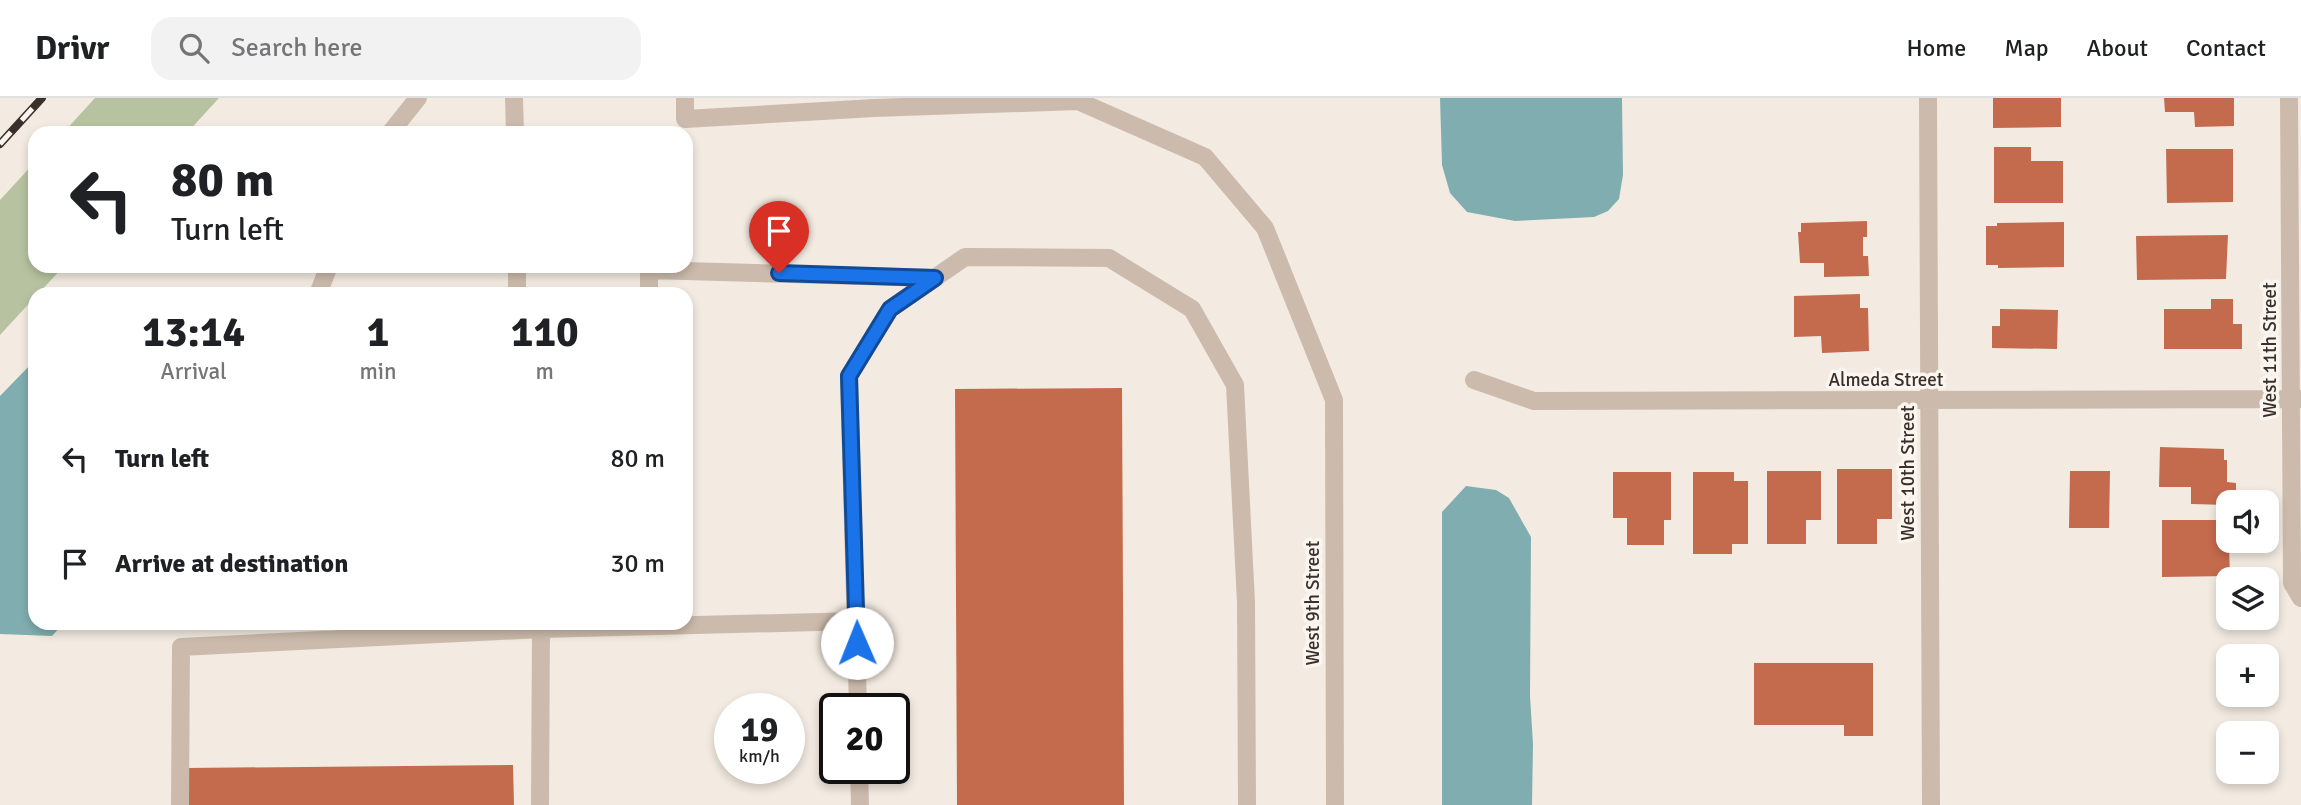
<!DOCTYPE html>
<meta charset="utf-8">
<style>
body{margin:0;font-family:Signika,sans-serif;background:#f2f2f2;color:#202124;height:100vh;display:flex;flex-direction:column;font-size:26px;white-space:nowrap}
*{box-sizing:border-box;margin:0}
p{font-size:23px;color:#757577}
.icon{flex:none;width:38px;height:38px;fill:none;stroke:currentColor;stroke-width:2;stroke-linecap:round;stroke-linejoin:round}
.map{position:relative;flex:1;overflow:hidden}
.drawer{position:absolute;left:28px;top:189px;width:665px;height:343px;display:flex;flex-direction:column;background:#fff;border-radius:21px;box-shadow:0 4px 10px #0003}
.drawer>*{flex:none}
.guide{position:absolute;left:28px;top:28px;width:665px;height:147px;border-radius:21px;box-shadow:0 4px 10px #0003;background:#fff;color:#202124;overflow:hidden}
.tools{position:absolute;left:2216px;top:392px;display:grid;gap:14px}
.tools a{display:grid;place-items:center;width:63px;height:63px;border-radius:14px;background:#fff;box-shadow:0 4px 10px #0003;font-size:35px}
.speed{position:absolute;left:714px;top:595px;display:flex;gap:14px;font-size:35px;font-weight:700;text-align:center}
.speed>*{display:grid;place-content:center;width:91px;height:91px;border-radius:50%;background:#fff;box-shadow:0 4px 10px #0003;line-height:1}
.speed small{font-size:18px;font-weight:400}
.speed .limit{border:4px solid #111;border-radius:10px;background:#fff;color:#111}
.pin{position:absolute;display:grid;place-items:center;width:60px;height:60px;color:#fff;margin:-72px -30px;border-radius:50% 50% 50% 0;rotate:-45deg;box-shadow:0 0 7px #0007}
.pin .icon{rotate:45deg}
.me{position:absolute;width:77px;margin:-38px;rotate:359deg;stroke-linejoin:round;filter:drop-shadow(0 0 5px #0008)}
.turn{display:flex;align-items:center;gap:24px;height:147px;padding:0 28px;font-size:32px}
.turn .icon{width:91px;height:91px;stroke-width:2.5}
.turn b{display:block;font-size:49px;line-height:60px}
.eta{display:flex;justify-content:space-evenly;align-items:center;height:119px;text-align:center}
.eta b{font-size:42px;font-weight:700;line-height:49px}
ul{padding:0;list-style:none}
li{display:flex;align-items:center;gap:21px;height:105px;padding:0 28px}
li div{flex:1}
li b{display:block;font-size:26px}
li em{font-style:normal}
header{display:flex;align-items:center;gap:42px;box-sizing:border-box;height:98px;padding:0 35px;background:#fff;border-bottom:2px solid #e0e0e0}
header strong{font-size:33px}
nav{display:flex;gap:38px;margin-inline-start:auto;font-size:24px}
.search{width:490px;height:63px;background:#f2f2f2;display:flex;align-items:center;gap:18px;box-sizing:border-box;padding:0 24px;border-radius:21px;color:#757577;font-size:26px}
.map>svg:first-child{display:block}
.green{fill:#b7c3a0}
.water{fill:#80aeb0}
.building{fill:#c56b4d}
.lines{fill:none;stroke-linecap:round;stroke-linejoin:round}
.minor{stroke:#ccbbac;stroke-width:18}
.rail-casing{stroke:#3a302b;stroke-width:8}
.rail{stroke:#faf5ee;stroke-width:5;stroke-dasharray:16;stroke-linecap:butt}
.route-casing{stroke:#114b97;stroke-width:18}
.route{stroke:#1a73e8;stroke-width:12}
.labels{text-anchor:middle;dominant-baseline:central;stroke-width:7;stroke-linejoin:round;paint-order:stroke}
.street-label{font-size:19px;fill:#3a302b;stroke:#faf5ee}
</style>
<header>
<strong>Drivr</strong>
<div class="search"><svg class="icon" aria-label="search" viewBox="0 0 24 24"><circle cx="10" cy="10" r="6"/><path d="M15 15l6 6"/></svg>Search here</div>
<nav><a>Home</a><a>Map</a><a>About</a><a>Contact</a></nav>
</header>
<div class="map">
<svg width="2301" height="707" viewBox="0 0 2301 707">
<rect width="100%" height="100%" fill="#f3ebe1"/>
<path class="green" d="M95,0H219L187,35H63Z
M35,64V168H64L38,196H35V199L0,237V102Z"/>
<path class="water" d="M1440,0H1622L1623,77L1619,101L1608,113L1594,119L1515,123L1467,114L1450,95L1442,67Z
M35,262V525H64L52,538L0,536V298Z
M1466,388L1496,392L1509,400L1531,439L1530,598L1533,646L1532,707H1442V414Z"/>
<path class="building" d="M1993,0H2061V29L1993,30Z
M2164,0H2234V28L2195,29L2194,14H2165Z
M1994,49H2031V63H2063V105H1994Z
M2166,51H2233V104L2167,105Z
M1867,123V139H1863V158H1868L1869,178L1824,179V165H1800L1798,134H1801V125Z
M2064,124V169L1998,170V167H1986V128H1997V125Z
M2228,137L2226,181L2137,182L2136,138Z
M1860,196V210H1868L1869,253L1822,255L1821,238L1794,239V198Z
M2211,201H2233V226H2242V251H2164V211H2211Z
M2000,211L2058,212L2057,251L1992,250V228H2000Z
M1122,290L1124,707H957L955,291Z
M2160,349L2224,351V362H2227V384L2236,385V404H2228V407L2191,406V389H2159Z
M1837,371H1892V421H1877V446H1837Z
M1767,373H1821V422H1806V446H1767Z
M2070,373H2110L2109,430H2069Z
M1613,374H1671V422H1664V447H1627V420H1613Z
M1693,374H1734V383H1748V446H1732V456H1693Z
M2162,422H2228L2230,478L2162,479Z
M1754,565H1873V638H1844V627H1754Z
M513,667L514,707H188L187,670Z"/>
<g class="lines">
<path class="minor" d="M514,0L515,35
M685,0V21L874,10L1078,3L1205,59L1265,130L1334,302L1335,707
M1928,0L1931,707
M2289,0L2292,485L2301,500
M390,35L418,0
M517,168V196
M318,196L329,168
M649,196V172L935,180
M1474,282L1534,303L2301,301
M541,531L857,523
M858,611L849,278L890,211L965,159L1109,160L1192,211L1235,287L1246,504L1247,707
M859,670L860,707
M180,707L181,549L541,531L540,707"/>
<defs>
<path id="rail" d="M0,46L42,0"/>
</defs>
<use href="#rail" class="rail-casing"/>
<use href="#rail" class="rail"/>
</g>
<g class="lines">
<defs>
<path id="route" d="M779,175L935,180L890,211L849,278L857,545"/>
</defs>
<use href="#route" class="route-casing"/>
<use href="#route" class="route"/>
</g>
<g class="labels">
<g class="street-label">
<text transform="translate(2270 252) rotate(-90)">West 11th Street</text>
<text x="1886" y="282">Almeda Street</text>
<text transform="translate(1908 375) rotate(-90)">West 10th Street</text>
<text transform="translate(1313 505) rotate(-90)">West 9th Street</text>
</g>
</g>
</svg>
<div class="tools">
<a><svg class="icon" aria-label="sound" viewBox="0 0 24 24"><path d="M4 9h4l5-4v14l-5-4H4zM17 9q2 3 0 6"/></svg></a>
<a><svg class="icon" aria-label="layers" viewBox="0 0 24 24"><path d="M12 4l9 5-9 5-9-5zM3 14l9 5 9-5"/></svg></a>
<a>+</a>
<a>−</a>
</div>
<div class="speed"><div>19<small>km/h</small></div><div class="limit">20</div></div>
<div class="pin" style="left:779px;top:175px;background:#d93025"><svg class="icon" aria-label="arrive" viewBox="0 0 24 24"><path d="M6 21V4h12l-3 4 3 4H6"/></svg></div>
<svg class="me" style="left:857px;top:545px" viewBox="-20 -20 40 40"><circle r="19" fill="#fff"/><path d="M0-13L10 11 0 6-10 11z" fill="#1a73e8"/></svg>
<div class="guide">
<div class="turn"><svg class="icon" aria-label="left" viewBox="0 0 24 24"><path d="M17 20v-9H6M10 6l-5 5 5 5"/></svg><div><b>80 m</b>Turn left</div></div>
</div>
<section class="drawer">
<div class="eta">
<div><b>13:14</b><p>Arrival</p></div>
<div><b>1</b><p>min</p></div>
<div><b>110</b><p>m</p></div>
</div>
<ul>
<li><svg class="icon" aria-label="left" viewBox="0 0 24 24"><path d="M17 20v-9H6M10 6l-5 5 5 5"/></svg><div><b>Turn left</b></div><em>80 m</em></li>
<li><svg class="icon" aria-label="arrive" viewBox="0 0 24 24"><path d="M6 21V4h12l-3 4 3 4H6"/></svg><div><b>Arrive at destination</b></div><em>30 m</em></li>
</ul>
</section>
</div>
